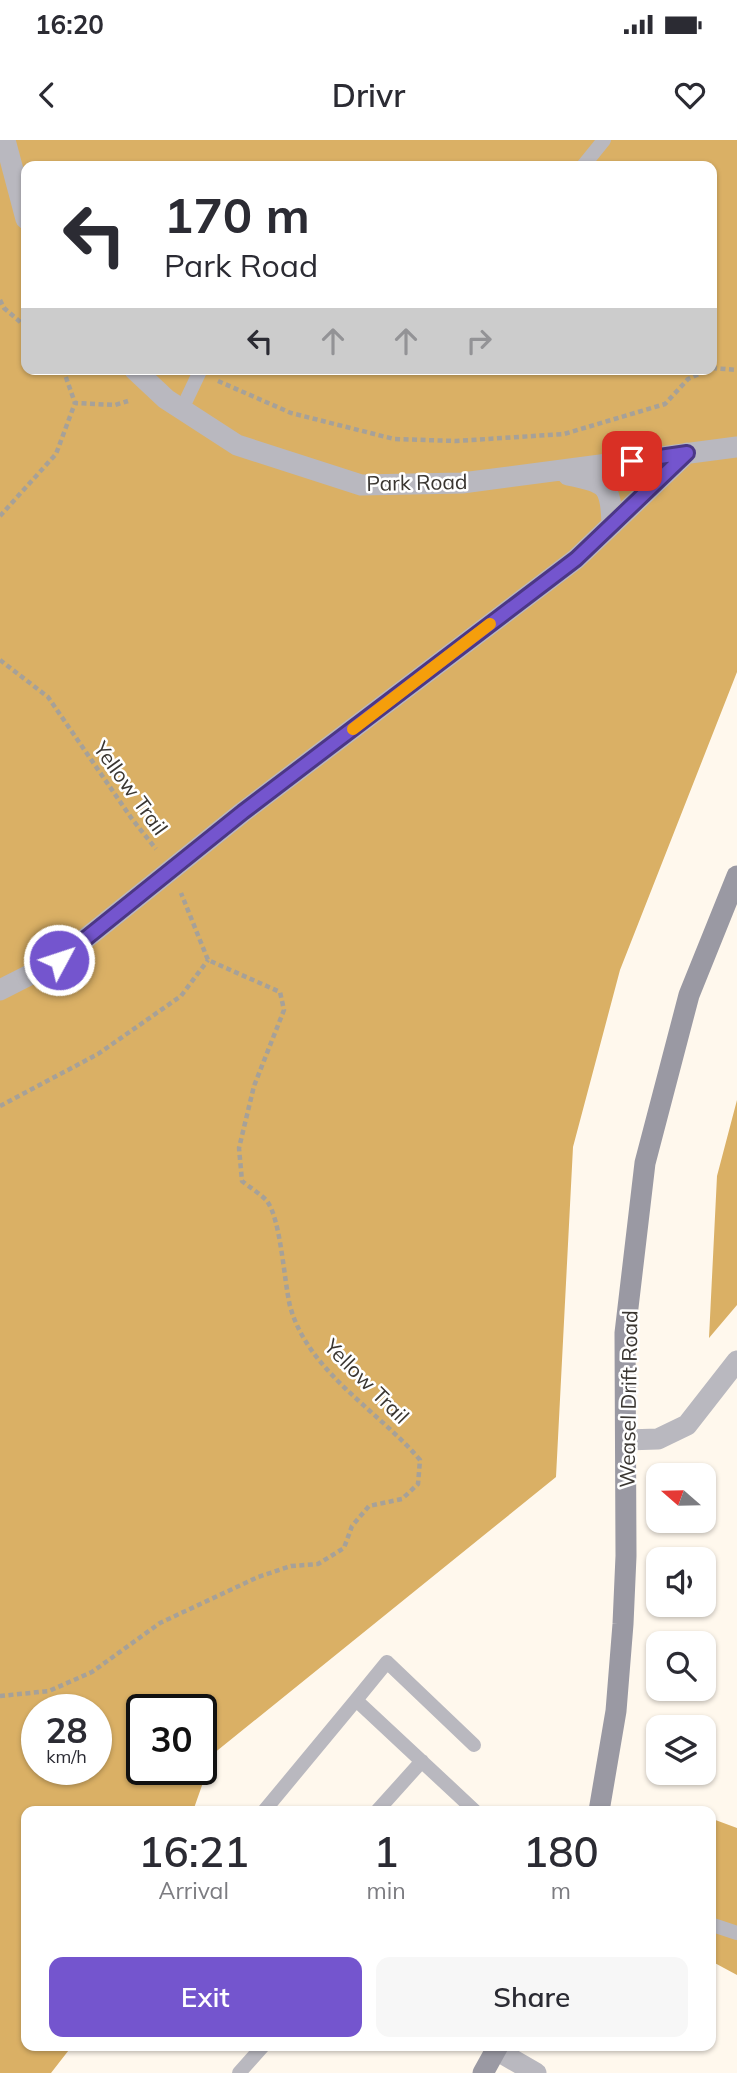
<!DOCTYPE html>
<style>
body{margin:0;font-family:Mulish,sans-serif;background:#f7f7f7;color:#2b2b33;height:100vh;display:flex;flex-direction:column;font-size:26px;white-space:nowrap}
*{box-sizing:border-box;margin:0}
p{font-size:23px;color:#7c7c81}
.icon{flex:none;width:38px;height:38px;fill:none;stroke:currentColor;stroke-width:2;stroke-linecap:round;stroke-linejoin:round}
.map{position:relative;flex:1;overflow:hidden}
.details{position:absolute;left:21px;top:1666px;width:695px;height:245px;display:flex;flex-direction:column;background:#fff;border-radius:14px;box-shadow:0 2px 5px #0004}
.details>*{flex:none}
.top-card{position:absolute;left:21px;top:21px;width:696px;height:214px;border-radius:14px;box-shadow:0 2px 5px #0004;background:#fff;color:#2b2b33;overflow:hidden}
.needle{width:46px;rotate:290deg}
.buttons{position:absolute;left:646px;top:1323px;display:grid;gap:14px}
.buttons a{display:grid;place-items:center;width:70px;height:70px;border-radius:14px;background:#fff;box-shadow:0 2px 5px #0004;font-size:35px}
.speed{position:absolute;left:21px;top:1554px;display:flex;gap:14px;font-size:35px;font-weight:700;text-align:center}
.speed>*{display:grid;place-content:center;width:91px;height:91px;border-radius:50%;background:#fff;box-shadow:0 2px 5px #0004;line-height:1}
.speed small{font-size:18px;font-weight:400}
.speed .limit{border:4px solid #111;border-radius:10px;background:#fff;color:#111}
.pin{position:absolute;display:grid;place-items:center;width:60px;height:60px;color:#fff;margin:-30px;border-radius:14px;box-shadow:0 4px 10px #0006}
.me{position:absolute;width:77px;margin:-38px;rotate:50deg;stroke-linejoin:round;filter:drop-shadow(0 0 5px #0008)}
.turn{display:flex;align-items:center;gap:24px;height:147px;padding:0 28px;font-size:32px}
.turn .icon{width:91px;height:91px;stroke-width:2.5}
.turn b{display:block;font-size:49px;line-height:60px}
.lanes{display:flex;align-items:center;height:66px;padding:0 28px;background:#0003;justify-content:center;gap:35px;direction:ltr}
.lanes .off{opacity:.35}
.eta{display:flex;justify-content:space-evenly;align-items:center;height:119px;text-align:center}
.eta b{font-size:42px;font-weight:600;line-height:49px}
.primary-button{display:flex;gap:14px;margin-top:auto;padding:14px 28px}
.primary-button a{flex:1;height:80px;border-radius:14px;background:#7455ce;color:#fff;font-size:28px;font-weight:600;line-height:80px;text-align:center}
.primary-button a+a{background:#f7f7f7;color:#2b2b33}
.status{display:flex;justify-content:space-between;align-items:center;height:49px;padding:0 35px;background:#fff;direction:ltr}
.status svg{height:19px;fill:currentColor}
header{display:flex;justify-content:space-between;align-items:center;height:91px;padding:0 28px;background:#fff;font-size:32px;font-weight:600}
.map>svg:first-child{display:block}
.forest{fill:#dab065;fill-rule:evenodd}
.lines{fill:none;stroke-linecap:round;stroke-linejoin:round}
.path{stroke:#a6a199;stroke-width:4.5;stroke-dasharray:5 3.5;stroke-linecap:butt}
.lane{stroke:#b9b8bf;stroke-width:14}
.street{stroke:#b9b8bf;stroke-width:21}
.secondary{stroke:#9a99a3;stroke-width:21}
.route-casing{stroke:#4b3786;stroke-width:18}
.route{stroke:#7455ce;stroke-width:12}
.slow{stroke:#f59e0b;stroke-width:12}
.labels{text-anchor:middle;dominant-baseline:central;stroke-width:5;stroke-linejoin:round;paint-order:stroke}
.street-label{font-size:21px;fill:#3a3631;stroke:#fff}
</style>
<div class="status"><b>16:20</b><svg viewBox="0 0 49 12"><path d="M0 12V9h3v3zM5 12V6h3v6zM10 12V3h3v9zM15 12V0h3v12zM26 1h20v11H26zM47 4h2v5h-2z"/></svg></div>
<header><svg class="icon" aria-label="back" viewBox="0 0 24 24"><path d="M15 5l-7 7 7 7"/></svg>Drivr<svg class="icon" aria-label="heart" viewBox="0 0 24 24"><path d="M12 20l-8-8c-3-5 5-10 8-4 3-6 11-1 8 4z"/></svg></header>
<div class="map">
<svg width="737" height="1933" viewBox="0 0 737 1933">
<rect width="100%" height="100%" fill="#fff8ed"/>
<path class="forest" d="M0,0H737V532L620,830L573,1007L556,1337L213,1614L193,1671H26V1906H72L51,1933H0ZM26,26H712V229H26ZM37,1570H96V1629H37ZM142,1570H201V1629H142Z
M737,960V1165L709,1198L717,1036Z
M710,1678L737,1688V1835L711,1821Z"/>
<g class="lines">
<path class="path" d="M0,160L4,168L26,187
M712,228L737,230
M63,229L75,263
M218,241L291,273L394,299L456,301L564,294L665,264L688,239L710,229
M0,376L56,314L75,263L115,265L128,261
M0,520L48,557L132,679L156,709
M0,966L98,914L181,856L208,820
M0,1556L49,1551L92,1532L160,1483L258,1437L291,1426L318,1424L344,1408L352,1386L369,1366L402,1359L418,1344L420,1320C379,1271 308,1232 290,1166C284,1141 281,1080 267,1061C261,1054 249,1047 242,1041L239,1008L254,946L284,870L280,852L208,820L181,753"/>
<path class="lane" d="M583,26L604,0
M182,269L201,229
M356,1560L387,1522L474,1605
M264,1671L356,1560L475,1671
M377,1671L422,1621
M710,1784L737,1793
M239,1933L263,1906"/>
<path class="street" d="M5,0L26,79
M134,229L166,259L237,305L361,345L462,343L737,307
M568,335C607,343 611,345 612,385
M0,850L59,820L243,672L576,419L687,313
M626,1300L658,1299L687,1285L737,1221
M496,1910L536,1933"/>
<path class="secondary" d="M599,1671L616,1571L623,1484L626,1416L625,1193L645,1023L689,855L737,736
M483,1933L498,1906"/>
</g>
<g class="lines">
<defs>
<path id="route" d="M59,820L243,672L576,419L687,313L632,321"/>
</defs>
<use href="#route" class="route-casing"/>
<use href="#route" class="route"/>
<path class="slow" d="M353,589L490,484"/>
</g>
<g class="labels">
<g class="street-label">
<text transform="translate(417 342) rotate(-1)">Park Road</text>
<text transform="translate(131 648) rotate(54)">Yellow Trail</text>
<text transform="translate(367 1241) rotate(45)">Yellow Trail</text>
<text transform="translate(628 1259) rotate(-89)">Weasel Drift Road</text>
</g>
</g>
</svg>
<div class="buttons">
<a><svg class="needle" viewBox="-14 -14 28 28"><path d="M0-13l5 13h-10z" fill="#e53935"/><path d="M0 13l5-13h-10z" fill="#7c7c81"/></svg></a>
<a><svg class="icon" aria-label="sound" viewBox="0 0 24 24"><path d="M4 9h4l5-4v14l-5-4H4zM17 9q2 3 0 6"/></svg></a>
<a><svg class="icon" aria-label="search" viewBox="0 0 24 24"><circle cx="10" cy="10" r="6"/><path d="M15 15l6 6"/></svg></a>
<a><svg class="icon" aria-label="layers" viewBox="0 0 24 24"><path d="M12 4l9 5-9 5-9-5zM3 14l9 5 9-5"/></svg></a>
</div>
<div class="speed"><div>28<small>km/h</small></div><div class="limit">30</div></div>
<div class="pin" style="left:632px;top:321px;background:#d93025"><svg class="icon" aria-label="arrive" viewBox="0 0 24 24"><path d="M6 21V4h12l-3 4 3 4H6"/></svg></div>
<svg class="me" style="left:59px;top:820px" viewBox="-20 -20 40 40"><circle r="17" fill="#7455ce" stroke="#fff" stroke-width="3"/><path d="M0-11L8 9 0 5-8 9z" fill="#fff"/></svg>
<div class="top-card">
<div class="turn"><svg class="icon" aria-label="left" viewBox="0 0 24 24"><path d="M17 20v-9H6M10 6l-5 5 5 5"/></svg><div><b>170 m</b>Park Road</div></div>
<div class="lanes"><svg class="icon" aria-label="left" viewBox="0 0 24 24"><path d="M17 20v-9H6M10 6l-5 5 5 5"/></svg><svg class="icon off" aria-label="ahead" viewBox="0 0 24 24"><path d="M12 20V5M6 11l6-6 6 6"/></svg><svg class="icon off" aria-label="ahead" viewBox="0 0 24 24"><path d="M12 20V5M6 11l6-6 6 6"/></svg><svg class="icon off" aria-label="right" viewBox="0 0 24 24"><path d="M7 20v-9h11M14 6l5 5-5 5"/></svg></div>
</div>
<section class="details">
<div class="eta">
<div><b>16:21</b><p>Arrival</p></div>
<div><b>1</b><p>min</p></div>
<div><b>180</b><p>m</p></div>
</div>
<div class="primary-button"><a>Exit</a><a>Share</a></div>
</section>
</div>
